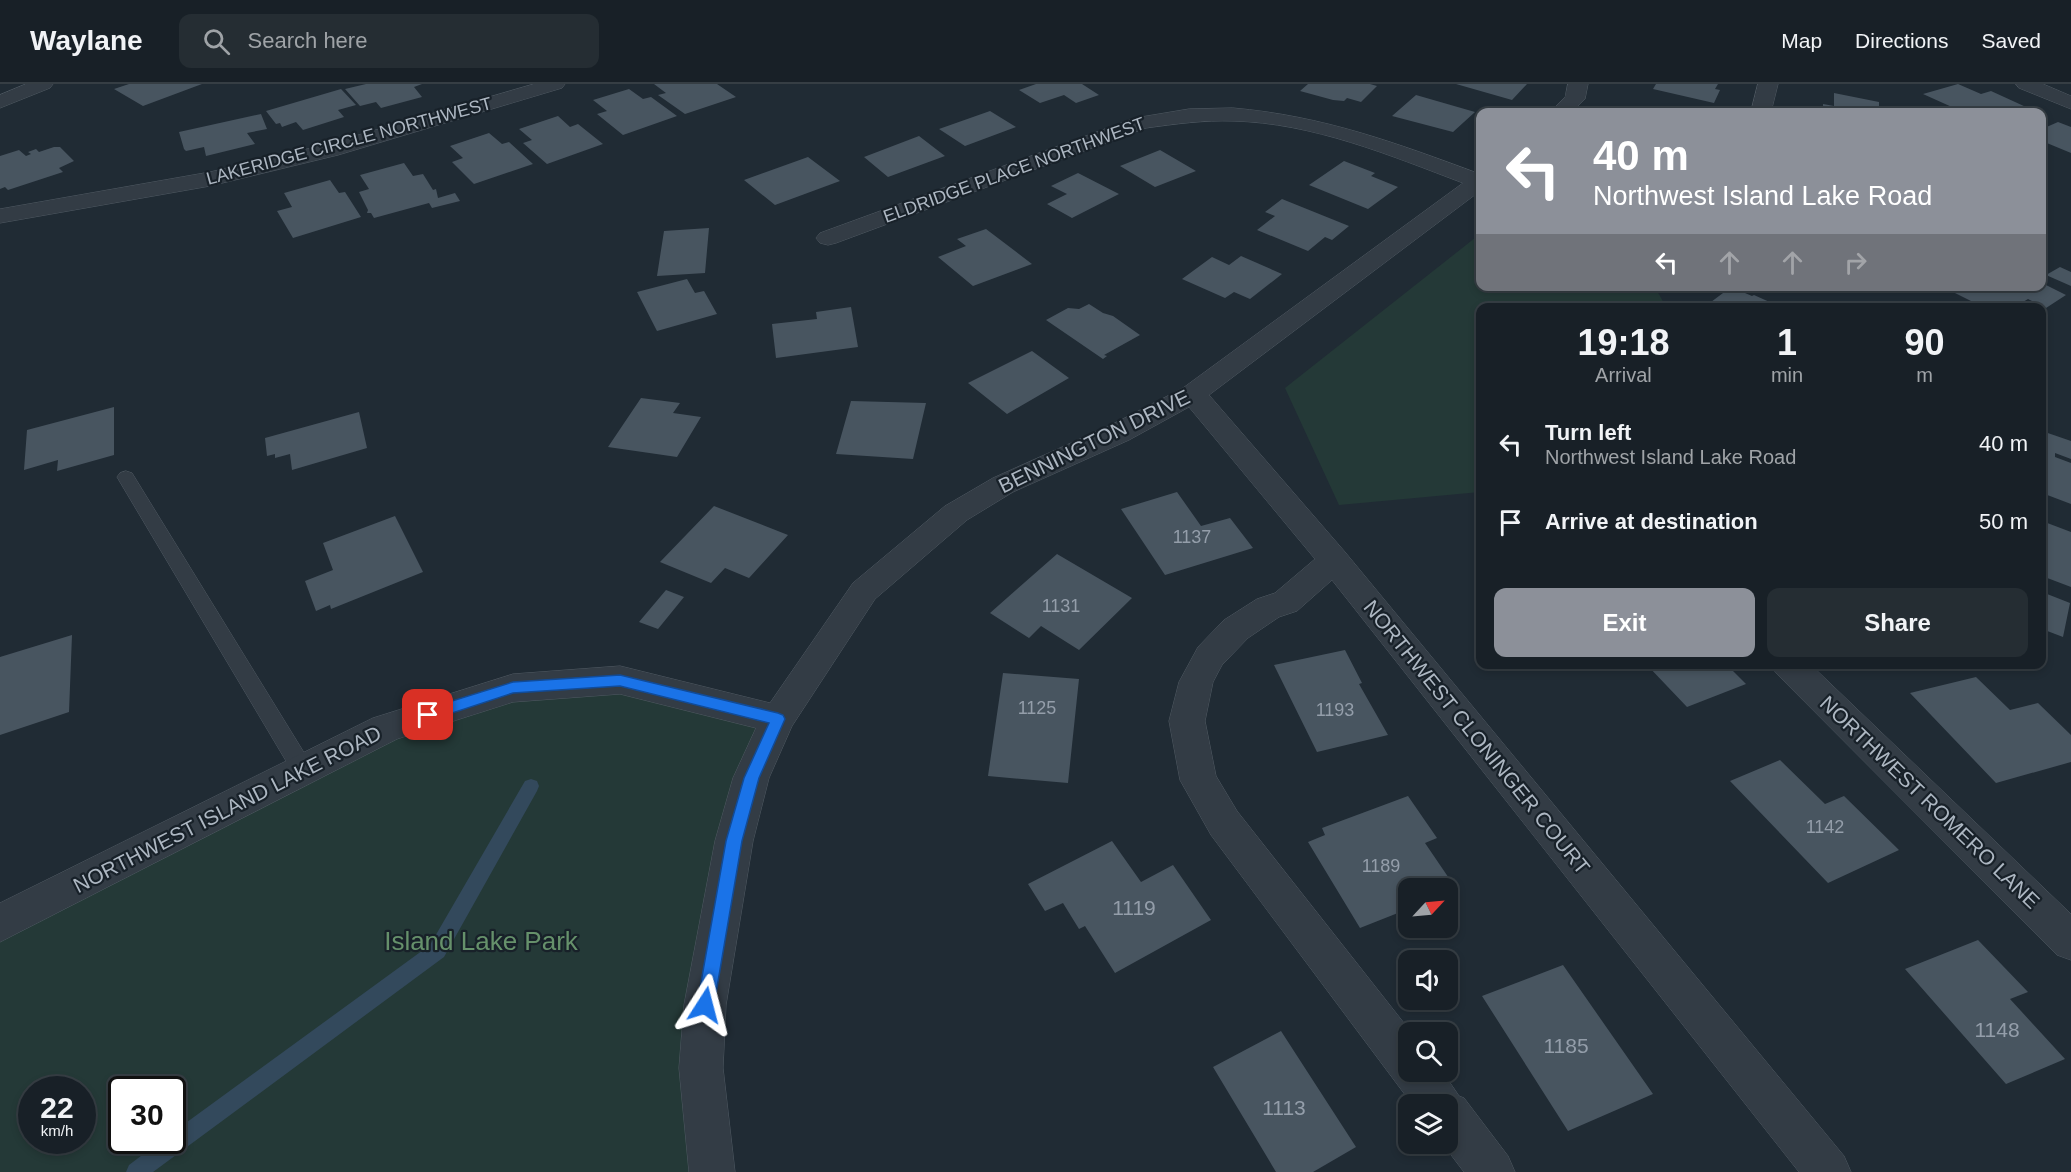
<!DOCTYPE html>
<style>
body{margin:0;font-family:Arial,sans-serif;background:#252d33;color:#f1f3f6;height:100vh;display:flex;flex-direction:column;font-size:22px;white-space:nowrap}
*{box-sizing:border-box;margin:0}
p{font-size:20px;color:#9fa3a7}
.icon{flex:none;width:33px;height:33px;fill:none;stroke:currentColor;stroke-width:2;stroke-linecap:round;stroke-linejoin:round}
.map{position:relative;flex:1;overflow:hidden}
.details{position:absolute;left:1476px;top:219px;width:570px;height:366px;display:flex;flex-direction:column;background:#182027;border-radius:12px;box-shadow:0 3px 9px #0003,0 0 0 2px #363e44}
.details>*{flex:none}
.top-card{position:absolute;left:1476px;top:24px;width:570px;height:183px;border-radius:12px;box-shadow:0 3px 9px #0003,0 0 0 2px #363e44;background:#8c9099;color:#fff;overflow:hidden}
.needle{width:39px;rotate:64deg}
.buttons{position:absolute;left:1398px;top:794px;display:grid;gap:12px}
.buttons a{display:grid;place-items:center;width:60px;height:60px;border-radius:12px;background:#182027;box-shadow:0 3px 9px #0003,0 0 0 2px #363e44;font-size:30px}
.speed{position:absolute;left:18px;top:992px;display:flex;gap:12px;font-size:30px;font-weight:700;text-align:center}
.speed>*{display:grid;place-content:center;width:78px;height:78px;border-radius:50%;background:#182027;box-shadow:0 3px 9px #0003,0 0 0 2px #363e44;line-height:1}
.speed small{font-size:15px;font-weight:400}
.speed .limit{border:3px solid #111;border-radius:9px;background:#fff;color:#111}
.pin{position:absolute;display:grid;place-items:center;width:51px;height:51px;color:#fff;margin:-26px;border-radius:12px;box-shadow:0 3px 9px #0006}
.me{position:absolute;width:66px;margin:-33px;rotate:9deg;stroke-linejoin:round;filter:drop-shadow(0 0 4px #0008)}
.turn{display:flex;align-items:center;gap:21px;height:126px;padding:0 18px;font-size:27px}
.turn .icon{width:78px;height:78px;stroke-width:2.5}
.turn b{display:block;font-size:42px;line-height:51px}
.lanes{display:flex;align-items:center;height:57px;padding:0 18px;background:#0003;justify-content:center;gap:30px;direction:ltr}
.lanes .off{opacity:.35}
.eta{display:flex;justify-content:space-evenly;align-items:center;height:102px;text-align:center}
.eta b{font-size:36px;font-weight:700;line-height:42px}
.cta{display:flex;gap:12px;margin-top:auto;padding:12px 18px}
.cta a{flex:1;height:69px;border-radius:12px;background:#8c9099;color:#fff;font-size:24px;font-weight:700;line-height:69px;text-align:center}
.cta a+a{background:#252d33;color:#f1f3f6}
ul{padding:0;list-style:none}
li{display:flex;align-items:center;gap:18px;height:78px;padding:0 18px}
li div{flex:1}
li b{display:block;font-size:22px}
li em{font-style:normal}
header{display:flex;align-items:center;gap:36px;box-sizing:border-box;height:84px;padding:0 30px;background:#182027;border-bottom:2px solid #363e44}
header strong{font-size:28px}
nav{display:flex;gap:33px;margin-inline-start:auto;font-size:21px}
.search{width:420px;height:54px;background:#252d33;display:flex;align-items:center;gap:15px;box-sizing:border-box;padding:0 21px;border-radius:12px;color:#9fa3a7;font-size:22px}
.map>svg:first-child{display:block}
.green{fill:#243937;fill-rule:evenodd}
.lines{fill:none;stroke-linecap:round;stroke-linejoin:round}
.stream{fill:#33495c;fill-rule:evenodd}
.building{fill:#485560}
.service-casing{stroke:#505a63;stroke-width:1}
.minor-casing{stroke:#505a63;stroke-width:1}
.service{fill:#333c45;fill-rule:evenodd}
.minor{fill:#333c45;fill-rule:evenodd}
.route{fill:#1a73e8;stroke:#114b97;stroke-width:1.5}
.labels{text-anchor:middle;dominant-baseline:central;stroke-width:4.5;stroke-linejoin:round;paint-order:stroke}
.far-street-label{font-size:18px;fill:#adb7c2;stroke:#182129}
.number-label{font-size:18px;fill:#949eaa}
.street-label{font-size:21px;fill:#adb7c2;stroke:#182129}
.near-number-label{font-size:21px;fill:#949eaa}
.near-park-label{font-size:26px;fill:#66916b;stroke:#182129}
</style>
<header>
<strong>Waylane</strong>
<div class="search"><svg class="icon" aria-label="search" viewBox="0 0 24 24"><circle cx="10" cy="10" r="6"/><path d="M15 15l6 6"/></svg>Search here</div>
<nav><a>Map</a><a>Directions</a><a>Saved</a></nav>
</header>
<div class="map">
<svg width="2071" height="1088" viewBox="0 0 2071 1088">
<rect width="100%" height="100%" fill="#202b34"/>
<path class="green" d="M1480,150V202L1655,203L1666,223L1480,224V408L1339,421L1285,304Z
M620,596L778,635L734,757L712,1088H0V839L386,644L513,604ZM32,1005H82V1056H32ZM122,1005H172V1056H122Z"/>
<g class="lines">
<path class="stream" d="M531,695L537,697L539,702L537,707L444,873L153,1088H126L129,1081L162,1056H172V1049L430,861L525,697Z"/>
</g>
<path class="building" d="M129,0H202L143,22L114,5Z
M366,0H422L414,3L422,13L381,24L376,18L360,22L345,5Z
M654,0H717L736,13L685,30L658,11L666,9Z
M1036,0H1082L1099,11L1076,19L1064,11L1040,19L1019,6Z
M1308,0H1370L1377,2L1361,18L1347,14L1344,17L1333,16L1300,7Z
M1456,0H1527L1512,16Z
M1656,0H1718L1715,5L1720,6L1714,19L1653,5Z
M1958,0L1981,10L1991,7L2026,23L2013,28H1963L1923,10Z
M341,5L356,21L338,26L344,33L303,46L296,38L282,43L280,39L276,40L266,27Z
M629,5L643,15L651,13L677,32L623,51L597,30L607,27L593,16Z
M1834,9L1879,18V28H1823V20L1834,22Z
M1416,11L1475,28L1453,48L1392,32Z
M990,27L1016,43L965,62L939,45Z
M261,30L267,45L247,49L255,60L206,72L204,63L186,67L184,65L179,48Z
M558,32L570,43L578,40L603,60L547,80L523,59L532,56L519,45Z
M2058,38L2071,43V69L2042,57V45Z
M489,49L502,60L509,58L533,80L474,100L452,78L463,74L450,62Z
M919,52L945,72L888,93L864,73Z
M54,63H60L74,77L59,84L63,88L8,106L5,103L0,105V72L19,66L26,72L31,70L28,68L36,65L39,68Z
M1160,66L1196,87L1155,103L1120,82Z
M808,73L840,97L775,121L744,96Z
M1344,77L1375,89L1371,92L1398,103L1368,125L1309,101Z
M404,79L413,92L423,90L433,106L436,105L438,114L455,109L460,117L432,124L429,119L374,134L371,129H367L368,126L359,108L369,105L360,91Z
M1078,89L1119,110L1072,134L1047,120L1067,110L1051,102Z
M330,96L339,109L345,108L361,133L293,154L277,127L292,123L284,109Z
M1282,115L1349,142L1332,156L1325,153L1308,167L1257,146L1275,132L1265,128Z
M709,144L705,189L657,192L664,147Z
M986,145L1032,180L973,202L938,173L966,162L957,155Z
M1241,172L1282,190L1250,215L1234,208L1225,214L1182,195L1212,173L1229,181Z
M2060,183L2071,188V202L2046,191Z
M687,195L695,209L704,207L717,230L657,247L637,208Z
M2042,199L2066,211L2046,224L2028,215L2023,218L2030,221L2025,224H1985L1951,207L1960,202H2042Z
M1731,203L1752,212L1754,211L1774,220L1769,224H1703Z
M1089,220L1103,229L1113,232L1140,251L1104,271L1107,272L1103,275L1046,236L1068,224L1079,225Z
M851,223L858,263L776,274L772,240L817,235L816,228Z
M1032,267L1069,294L1007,330L968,299Z
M641,314L680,319L673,329L701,333L677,373L608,363Z
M851,317L926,319L913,375L836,370Z
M114,323V371L57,387L58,376L24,386L27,346Z
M359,328L367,364L292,386L290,370L275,374V370L267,372L265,354Z
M2042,347L2071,357V375L2055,369V373L2071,379V420L2042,409Z
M1177,408L1201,442L1230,434L1253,464L1165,491L1121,425Z
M714,422L788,451L749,494L725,484L711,499L660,478Z
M395,432L423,488L331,525L330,521L316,527L305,497L333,486L323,459Z
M2042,437L2071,448V503L2042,492Z
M1057,470L1132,514L1079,566L1041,542L1029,554L990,529Z
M666,506L684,513L658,545L639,538Z
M2042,508L2070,519L2063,553L2042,545Z
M72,551L69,628L0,651V573Z
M1345,566L1362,599L1359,600L1388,651L1317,668L1274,581Z
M1646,580H1726L1746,600L1687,623Z
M1003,589L1079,595L1068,699L988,692Z
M1976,593L2010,626L2038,619L2071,651V678L1996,699L1910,609Z
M1780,676L1825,720L1844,712L1899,766L1828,799L1730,697Z
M1408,712L1437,754L1425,759L1457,806L1448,809V804H1408V825L1360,844L1308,758L1325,751L1322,744Z
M1112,757L1141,798L1173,781L1211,836L1115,889L1085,842L1079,845L1063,819L1045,827L1028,800Z
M1978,856L2028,908L2010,915L2065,975L2006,1000L1905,885Z
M1563,881L1653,1010L1568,1047L1482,912Z
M1281,947L1356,1063L1313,1088H1276L1213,983Z"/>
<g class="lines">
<defs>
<path id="service" d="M126,387L132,389L311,680L314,686L311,692L303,695L295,692L117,393L120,389Z"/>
<path id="minor" d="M26,0H53L50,4L0,24V11Z
M534,0H565L562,4L338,71L210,102L0,139V125L210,88L324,61Z
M1568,0H1588L1585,15L1572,28H1550L1565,13Z
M1758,0H1778L1771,28H1751Z
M2016,0H2043L2071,12V25L2019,4Z
M1233,24C1324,32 1396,59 1480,90V107L1209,311L1345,468L1844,1072L1851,1088H1799L1332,496L1297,527L1279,533L1248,554L1222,581L1213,598L1205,637L1216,692L1237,727L1411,948H1408V987H1442L1459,1012L1464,1014L1508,1072L1515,1088H1464L1442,1059H1448V1020H1412L1211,751L1180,696L1169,637L1179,598L1198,563L1224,536L1257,515L1275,509L1315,475L1189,323L1129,356L1013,408L967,436L875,515L792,642L769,694L753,757L726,921L723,984L735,1088H689L679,984L684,921L715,757L733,694L756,644L620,610L513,618L397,655L0,858V819L373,634L513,590L620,582L770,619L853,499L945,422L993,394L1109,342L1183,304L1463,99C1389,71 1313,39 1233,37C1204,36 1175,40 1146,44L836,159L828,161L820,159L816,154L820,149L1135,34L1189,25Z
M1771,580H1810L2071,830V876L2057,871L1776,589Z"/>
</defs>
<use href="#service" class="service-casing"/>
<use href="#minor" class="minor-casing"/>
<use href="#service" class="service"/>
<use href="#minor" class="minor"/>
</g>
<path class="route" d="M620,591L778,629L783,631L785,635L759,694L742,757L714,921L712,927L705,929L699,927L697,921L726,757L744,694L769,639L620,602L513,609L428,637L423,635L421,631L423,626L513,598Z"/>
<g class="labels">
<g class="far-street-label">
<text transform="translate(349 57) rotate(-15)">LAKERIDGE CIRCLE NORTHWEST</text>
<text transform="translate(1014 86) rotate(-20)">ELDRIDGE PLACE NORTHWEST</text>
</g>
<g class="number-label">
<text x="1192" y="453">1137</text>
<text x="1061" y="522">1131</text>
<text x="1037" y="624">1125</text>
<text x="1335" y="626">1193</text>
<text x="1825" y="743">1142</text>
<text x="1381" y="782">1189</text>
</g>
<g class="street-label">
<text transform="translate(1094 357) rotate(-26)">BENNINGTON DRIVE</text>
<text transform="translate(1477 653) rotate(51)">NORTHWEST CLONINGER COURT</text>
<text transform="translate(1930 718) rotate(44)">NORTHWEST ROMERO LANE</text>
<text transform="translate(227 725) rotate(-27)">NORTHWEST ISLAND LAKE ROAD</text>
</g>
<g class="near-number-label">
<text x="1134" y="823">1119</text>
<text x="1997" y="945">1148</text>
<text x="1566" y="961">1185</text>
<text x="1284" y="1023">1113</text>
</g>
<g class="near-park-label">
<text x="481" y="857">Island Lake Park</text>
</g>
</g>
</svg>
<div class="buttons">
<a><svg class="needle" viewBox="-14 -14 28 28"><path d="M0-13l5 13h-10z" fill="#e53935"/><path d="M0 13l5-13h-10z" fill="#9fa3a7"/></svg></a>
<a><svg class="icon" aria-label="sound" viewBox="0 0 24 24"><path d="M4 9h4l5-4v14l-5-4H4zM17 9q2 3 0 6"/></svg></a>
<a><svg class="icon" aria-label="search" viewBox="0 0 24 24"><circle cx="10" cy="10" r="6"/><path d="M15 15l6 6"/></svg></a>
<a><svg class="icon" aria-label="layers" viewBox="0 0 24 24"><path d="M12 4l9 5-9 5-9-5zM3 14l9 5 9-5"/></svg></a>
</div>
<div class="speed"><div>22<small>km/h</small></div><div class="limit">30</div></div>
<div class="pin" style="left:428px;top:631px;background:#d93025"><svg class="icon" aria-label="arrive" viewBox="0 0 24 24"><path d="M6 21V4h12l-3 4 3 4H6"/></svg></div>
<svg class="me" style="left:705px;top:921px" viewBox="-20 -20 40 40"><path d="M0-17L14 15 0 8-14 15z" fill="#1a73e8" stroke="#fff" stroke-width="4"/></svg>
<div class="top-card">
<div class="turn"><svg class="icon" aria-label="left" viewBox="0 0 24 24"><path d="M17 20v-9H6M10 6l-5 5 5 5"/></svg><div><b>40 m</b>Northwest Island Lake Road</div></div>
<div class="lanes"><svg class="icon" aria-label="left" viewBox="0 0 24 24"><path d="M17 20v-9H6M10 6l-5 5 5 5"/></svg><svg class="icon off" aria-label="ahead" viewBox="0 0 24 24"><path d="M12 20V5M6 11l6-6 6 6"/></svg><svg class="icon off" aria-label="ahead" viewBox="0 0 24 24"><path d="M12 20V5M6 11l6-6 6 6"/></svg><svg class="icon off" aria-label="right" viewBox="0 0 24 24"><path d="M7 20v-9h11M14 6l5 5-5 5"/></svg></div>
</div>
<section class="details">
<div class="eta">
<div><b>19:18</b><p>Arrival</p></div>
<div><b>1</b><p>min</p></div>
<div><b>90</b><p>m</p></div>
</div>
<ul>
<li><svg class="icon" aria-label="left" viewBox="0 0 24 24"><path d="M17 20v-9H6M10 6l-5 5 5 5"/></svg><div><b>Turn left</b><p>Northwest Island Lake Road</p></div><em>40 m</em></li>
<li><svg class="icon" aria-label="arrive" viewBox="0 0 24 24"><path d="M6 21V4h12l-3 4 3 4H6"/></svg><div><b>Arrive at destination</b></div><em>50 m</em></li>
</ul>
<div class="cta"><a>Exit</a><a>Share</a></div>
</section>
</div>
